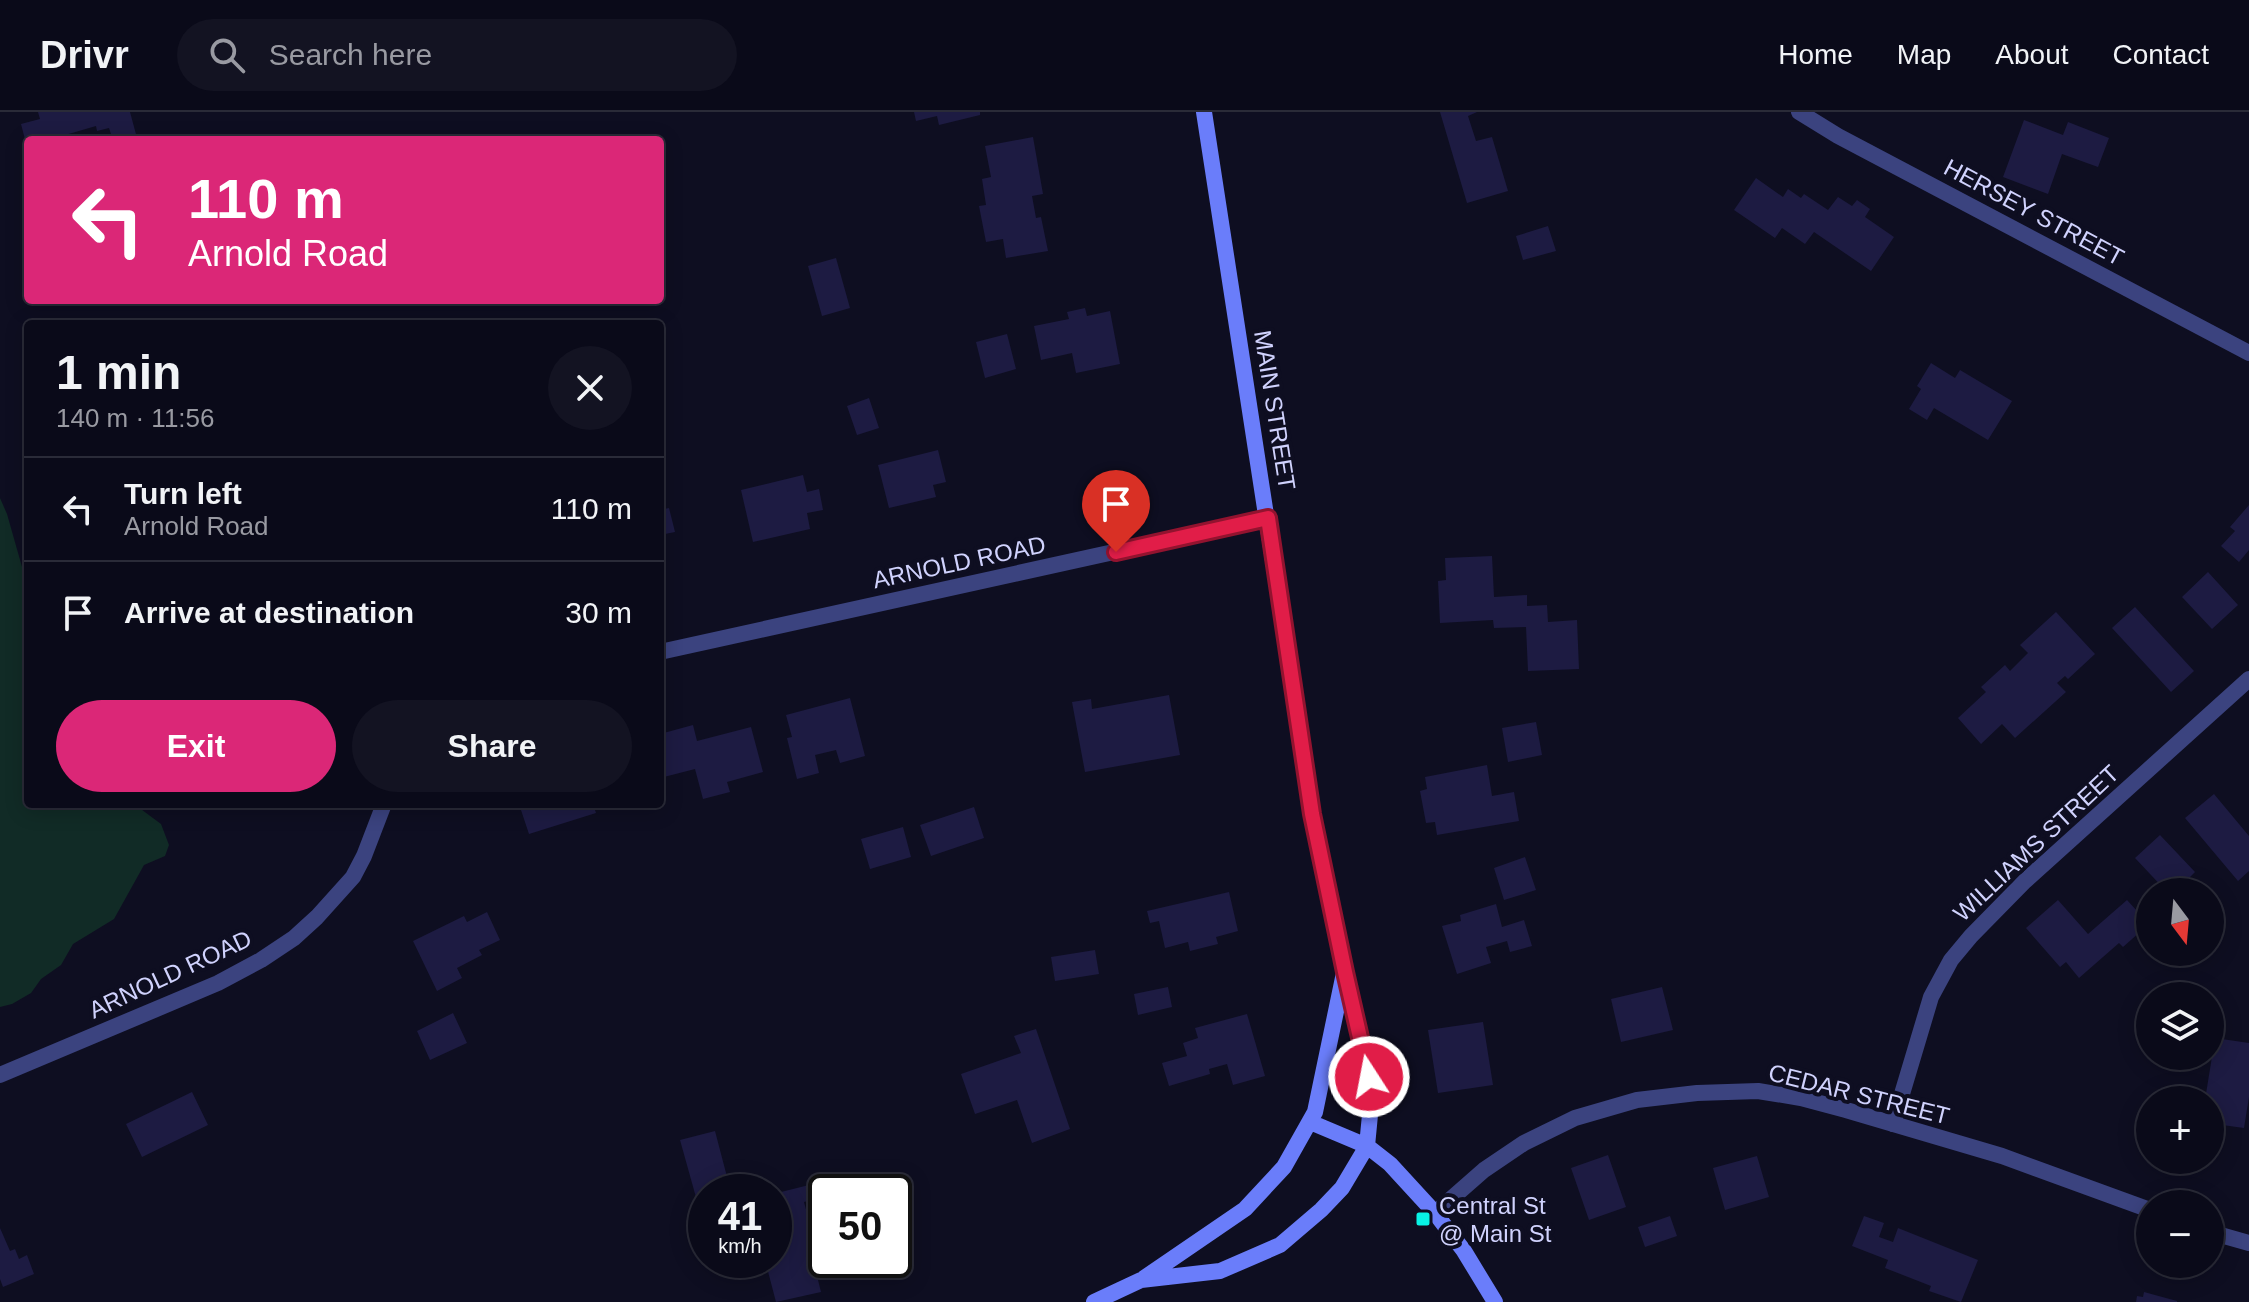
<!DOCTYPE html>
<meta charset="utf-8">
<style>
body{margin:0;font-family:Arial,sans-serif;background:#131322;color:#f1f3f6;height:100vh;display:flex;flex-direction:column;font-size:30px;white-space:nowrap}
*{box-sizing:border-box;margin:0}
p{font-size:26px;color:#999aa2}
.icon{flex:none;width:44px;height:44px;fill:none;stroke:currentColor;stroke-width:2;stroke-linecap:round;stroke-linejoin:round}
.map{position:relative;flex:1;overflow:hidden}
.side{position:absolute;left:24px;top:208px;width:640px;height:488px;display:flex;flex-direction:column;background:#0a0a19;border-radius:8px;box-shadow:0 4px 20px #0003,0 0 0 2px #2a2b38}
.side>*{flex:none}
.banner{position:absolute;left:24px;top:24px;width:640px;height:168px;border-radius:8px;box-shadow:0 4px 20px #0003,0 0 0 2px #2a2b38;background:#db2777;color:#fff;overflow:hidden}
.needle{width:52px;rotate:164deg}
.tools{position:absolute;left:2136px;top:766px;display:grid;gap:16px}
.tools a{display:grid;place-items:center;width:88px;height:88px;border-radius:50%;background:#0a0a19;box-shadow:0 4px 20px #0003,0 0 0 2px #2a2b38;font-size:40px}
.speed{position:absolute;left:688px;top:1062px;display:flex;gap:16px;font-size:40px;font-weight:700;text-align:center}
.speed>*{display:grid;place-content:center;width:104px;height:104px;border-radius:50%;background:#0a0a19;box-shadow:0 4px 20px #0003,0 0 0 2px #2a2b38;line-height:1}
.speed small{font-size:20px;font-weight:400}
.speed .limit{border:4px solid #111;border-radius:12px;background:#fff;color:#111}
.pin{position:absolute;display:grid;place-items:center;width:68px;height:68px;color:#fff;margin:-82px -34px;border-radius:50% 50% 50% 0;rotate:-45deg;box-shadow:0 0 8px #0007}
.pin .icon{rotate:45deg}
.me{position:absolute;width:88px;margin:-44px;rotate:349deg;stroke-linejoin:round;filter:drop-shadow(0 0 6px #0008)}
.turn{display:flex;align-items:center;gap:28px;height:168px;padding:0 32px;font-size:36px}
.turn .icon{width:104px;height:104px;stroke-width:2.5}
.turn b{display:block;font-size:56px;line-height:68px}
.round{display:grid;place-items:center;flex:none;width:84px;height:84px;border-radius:42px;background:#131322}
.summary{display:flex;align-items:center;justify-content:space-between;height:136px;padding:0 32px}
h1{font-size:48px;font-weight:700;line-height:60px}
.cta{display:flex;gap:16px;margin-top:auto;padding:16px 32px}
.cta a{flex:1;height:92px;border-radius:48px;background:#db2777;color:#fff;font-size:32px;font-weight:700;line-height:92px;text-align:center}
.cta a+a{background:#131322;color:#f1f3f6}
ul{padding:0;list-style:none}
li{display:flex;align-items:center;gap:24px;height:104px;padding:0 32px;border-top:2px solid #2a2b38}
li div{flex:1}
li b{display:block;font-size:30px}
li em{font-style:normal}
header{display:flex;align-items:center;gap:48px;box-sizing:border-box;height:112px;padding:0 40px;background:#0a0a19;border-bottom:2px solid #2a2b38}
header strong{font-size:38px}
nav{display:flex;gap:44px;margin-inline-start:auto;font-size:28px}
.search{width:560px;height:72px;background:#131322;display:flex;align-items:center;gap:20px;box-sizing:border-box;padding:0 28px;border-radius:44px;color:#999aa2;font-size:30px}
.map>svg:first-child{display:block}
.green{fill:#112b26}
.building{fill:#1d1b42}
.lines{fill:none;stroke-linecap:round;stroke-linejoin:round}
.minor{stroke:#3b437f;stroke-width:16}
.tertiary{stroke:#3b437f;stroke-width:16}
.secondary{stroke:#6a7dfa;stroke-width:16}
.route-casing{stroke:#92132f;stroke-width:20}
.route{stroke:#e11d48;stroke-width:14}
.poi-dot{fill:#08f2e5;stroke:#0e0e21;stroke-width:3}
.labels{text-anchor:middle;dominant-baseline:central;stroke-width:8;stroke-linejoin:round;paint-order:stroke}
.street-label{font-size:24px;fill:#d0d2fd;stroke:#0e0e21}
.poi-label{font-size:24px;fill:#d0d2fd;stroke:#0e0e21;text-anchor:start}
</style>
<header>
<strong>Drivr</strong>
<div class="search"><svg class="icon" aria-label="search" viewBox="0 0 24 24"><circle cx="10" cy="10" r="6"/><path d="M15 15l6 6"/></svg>Search here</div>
<nav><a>Home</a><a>Map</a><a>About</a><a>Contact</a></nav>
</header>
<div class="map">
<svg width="2249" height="1190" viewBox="0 0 2249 1190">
<rect width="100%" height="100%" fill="#0e0e21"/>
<path class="green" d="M0,386L7,402L28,476V692H134L161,712L169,733L165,744L144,753L114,807L73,832L61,853L41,867L31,881L12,892L0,895Z"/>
<path class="building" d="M38,0H130L137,26L113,28L109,16L97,19L96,14L48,28H28L27,35L21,12L40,7Z
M914,0H980V3L939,13L937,4L916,9Z
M1440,0H1477L1468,4L1476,29L1492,25L1508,79L1467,91Z
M2024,8L2063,23L2068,10L2109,26L2098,55L2062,42L2048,82L2003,65Z
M1033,25L1043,82L1032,84L1036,106L1041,105L1048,139L1006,146L1003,127L986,130L979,94L986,93L982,67L991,65L985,34Z
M1756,66L1783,85L1788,77L1801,86L1804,82L1828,98L1838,85L1852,94L1857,88L1870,97L1865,105L1894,125L1871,159L1814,120L1805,132L1782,116L1775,126L1734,98Z
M1548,114L1556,139L1523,148L1516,124Z
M836,146L850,196L822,204L808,154Z
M1085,196L1087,204L1110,199L1120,252L1076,261L1072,241L1041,248L1034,214L1069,207L1067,200Z
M1007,222L1016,257L985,266L976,230Z
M1931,251L1955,266L1960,258L2012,289L1988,328L1934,296L1927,308L1909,297L1921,277L1917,274Z
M869,286L879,316L857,323L847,294Z
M938,338L946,370L933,373L936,385L889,396L878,353Z
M803,363L807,380L819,377L823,398L807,401L810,417L753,430L741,378Z
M2249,393V438L2239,450L2221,434L2235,419L2230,415Z
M669,396L675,420L660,423V398Z
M1492,444L1494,485L1527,483V494L1547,493L1548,510L1577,508L1579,557L1528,559L1526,515L1494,516L1493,508L1440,511L1438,469L1446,468L1445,446Z
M2208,460L2238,493L2212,517L2182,485Z
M2135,495L2194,559L2171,580L2112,516Z
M2056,500L2095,542L2068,567L2065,564L2057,571L2066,580L2015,626L2002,612L1981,632L1958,606L1986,580L1981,575L2005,553L2010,559L2028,541L2020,533Z
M1169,583L1180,643L1085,660L1072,590L1091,587L1092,597Z
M850,586L865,644L840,651L836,638L815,643L819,661L797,667L787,626L792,625L786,603Z
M1536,610L1542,643L1508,650L1502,616Z
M693,613L697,629L751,615L763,660L727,670L730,680L703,687L695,657L660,666V622Z
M1487,653L1492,684L1514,680L1519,709L1437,723L1435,710L1426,711L1420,679L1427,677L1425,665Z
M2214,682L2249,724V759L2238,769L2185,706Z
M519,692H593L596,701L529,722Z
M974,695L984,726L931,744L920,713Z
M903,715L911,745L870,757L861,727Z
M2160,723L2195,760L2182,773L2189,780H2167L2135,746Z
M1525,745L1536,778L1504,788L1494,756Z
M1229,780L1238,819L1216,825L1218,832L1190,839L1188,830L1165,836L1159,809L1150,811L1147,799Z
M2058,788L2088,822L2127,788L2149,812L2123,835L2119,831L2079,866L2066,850L2060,855L2026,816Z
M1496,792L1502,815L1524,808L1532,834L1510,840L1507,829L1486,835L1491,851L1457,862L1442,814L1461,809L1460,803Z
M487,800L500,828L479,838L482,843L457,856L462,866L437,879L413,829L464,804L467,810Z
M1095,838L1099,862L1055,869L1051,845Z
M1168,875L1172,895L1138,903L1134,882Z
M1662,875L1673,918L1621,930L1611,887Z
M453,901L467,931L430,948L417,919Z
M1247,902L1265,964L1233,973L1227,952L1209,957L1210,962L1169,974L1162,951L1187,944L1183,931L1198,926L1195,916Z
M1483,910L1493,973L1438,981L1428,918Z
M1036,917L1070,1017L1032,1031L1017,988L975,1002L961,962L1021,941L1014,924Z
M2215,926L2249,931V985L2244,1016L2222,1013L2220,1029L2210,1027V988H2205Z
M192,980L208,1013L142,1045L126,1012Z
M715,1019L731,1080H706V1113L704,1114L680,1028Z
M1608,1043L1626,1095L1589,1108L1571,1056Z
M1757,1044L1769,1085L1725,1098L1713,1056Z
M825,1069L828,1080H826V1084L804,1090L813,1124L820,1122L826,1144L813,1148L821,1180L776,1190L765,1148H774V1096L781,1095L777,1081Z
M1670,1104L1677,1124L1645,1135L1638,1115Z
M1864,1104L1884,1111L1879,1125L1893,1130L1898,1116L1978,1148L1961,1190L1929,1179L1931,1174L1885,1156L1888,1148L1852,1134Z
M0,1116L10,1139L15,1137L19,1147L27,1143L34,1162L3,1175L0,1167Z
M2144,1180L2177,1189V1190H2136L2137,1184L2143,1185Z"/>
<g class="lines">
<path class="minor" d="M660,540L1268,406
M0,963L218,871L261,848L294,826L317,805L353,765L364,744L384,692
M1893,1012L1931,885L1951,848L1971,824L2025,769L2249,567"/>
<path class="tertiary" d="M1799,0L1838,24L2249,241
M1435,1101L1484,1058L1524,1031L1575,1006L1637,988L1697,981L1758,979L1801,986L1846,998L2002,1044L2150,1098
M2210,1120L2249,1131"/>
<path class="secondary" d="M1310,1010L1367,1034L1390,1052L1435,1101L1464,1139L1495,1190
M1144,1166L1245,1097L1284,1055L1315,1000L1344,861
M1094,1190L1141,1168L1220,1159L1280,1133L1321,1098L1342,1076L1367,1034L1372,982L1312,702L1204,0"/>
</g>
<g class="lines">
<defs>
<path id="route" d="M1116,440L1268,406L1312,702L1345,860L1369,965"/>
</defs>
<use href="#route" class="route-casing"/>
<use href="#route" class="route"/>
</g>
<rect class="poi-dot" x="1415" y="1099" width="16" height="16" rx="4"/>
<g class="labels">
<g class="street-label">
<text transform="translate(2034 100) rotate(28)">HERSEY STREET</text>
<text transform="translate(1275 298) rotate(81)">MAIN STREET</text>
<text transform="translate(959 450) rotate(-12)">ARNOLD ROAD</text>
<text transform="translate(2036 731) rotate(-43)">WILLIAMS STREET</text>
<text transform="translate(170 862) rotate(-25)">ARNOLD ROAD</text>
<text transform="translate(1859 982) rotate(14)">CEDAR STREET</text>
</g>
<g class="poi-label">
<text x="1439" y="1093">Central St<tspan x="1439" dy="28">@ Main St</tspan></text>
</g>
</g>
</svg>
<div class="tools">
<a><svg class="needle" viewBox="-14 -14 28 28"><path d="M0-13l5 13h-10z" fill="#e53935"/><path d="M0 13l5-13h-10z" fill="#999aa2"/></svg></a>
<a><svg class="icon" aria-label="layers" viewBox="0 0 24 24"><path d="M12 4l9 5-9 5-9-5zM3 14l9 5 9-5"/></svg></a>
<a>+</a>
<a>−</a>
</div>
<div class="speed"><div>41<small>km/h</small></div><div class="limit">50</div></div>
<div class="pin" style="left:1116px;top:440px;background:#d93025"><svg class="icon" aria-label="arrive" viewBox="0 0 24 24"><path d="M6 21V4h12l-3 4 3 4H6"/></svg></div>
<svg class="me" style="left:1369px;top:965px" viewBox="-20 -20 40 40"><circle r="17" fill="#e11d48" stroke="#fff" stroke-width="3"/><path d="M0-11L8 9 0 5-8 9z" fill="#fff"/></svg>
<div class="banner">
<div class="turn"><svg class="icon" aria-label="left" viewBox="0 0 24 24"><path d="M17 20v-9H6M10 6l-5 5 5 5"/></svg><div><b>110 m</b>Arnold Road</div></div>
</div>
<section class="side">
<div class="summary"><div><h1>1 min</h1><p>140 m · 11:56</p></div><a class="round"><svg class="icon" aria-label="close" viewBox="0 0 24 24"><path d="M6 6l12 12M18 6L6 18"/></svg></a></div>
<ul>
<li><svg class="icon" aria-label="left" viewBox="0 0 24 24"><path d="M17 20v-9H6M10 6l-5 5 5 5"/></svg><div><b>Turn left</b><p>Arnold Road</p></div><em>110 m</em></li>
<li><svg class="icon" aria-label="arrive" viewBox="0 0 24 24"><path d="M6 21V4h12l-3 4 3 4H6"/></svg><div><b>Arrive at destination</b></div><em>30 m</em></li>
</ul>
<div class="cta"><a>Exit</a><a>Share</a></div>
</section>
</div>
